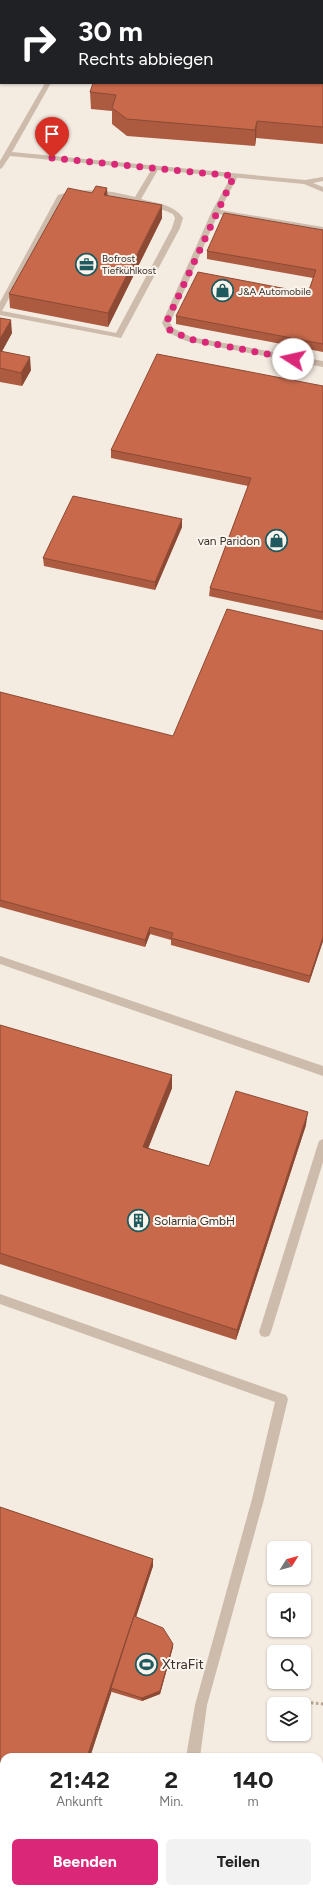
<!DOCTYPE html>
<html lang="de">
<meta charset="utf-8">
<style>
body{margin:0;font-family:Figtree,sans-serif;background:#f2f2f2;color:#222;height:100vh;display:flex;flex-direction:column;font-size:15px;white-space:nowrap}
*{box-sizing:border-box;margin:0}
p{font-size:13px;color:#767676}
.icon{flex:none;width:22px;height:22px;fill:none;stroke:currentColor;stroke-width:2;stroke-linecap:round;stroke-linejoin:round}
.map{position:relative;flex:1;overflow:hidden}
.drawer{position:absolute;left:0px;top:1753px;width:323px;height:140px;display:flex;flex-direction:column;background:#fff;border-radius:12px 12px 0 0;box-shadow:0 1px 3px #0004}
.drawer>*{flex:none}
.top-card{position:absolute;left:0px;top:0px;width:323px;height:84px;box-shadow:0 1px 3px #0004;background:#202124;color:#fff;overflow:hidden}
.needle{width:26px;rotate:53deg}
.fabs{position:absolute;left:267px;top:1541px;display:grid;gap:8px}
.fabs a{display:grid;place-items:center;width:44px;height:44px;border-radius:6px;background:#fff;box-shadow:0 1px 3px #0004;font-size:20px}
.pin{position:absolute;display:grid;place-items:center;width:34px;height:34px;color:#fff;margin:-41px -17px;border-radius:50% 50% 50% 0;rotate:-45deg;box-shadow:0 0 4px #0007}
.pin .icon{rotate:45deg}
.me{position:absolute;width:44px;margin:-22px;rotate:280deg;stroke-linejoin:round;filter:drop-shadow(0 0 3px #0008)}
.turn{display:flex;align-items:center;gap:14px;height:84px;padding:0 12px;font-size:18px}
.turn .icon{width:52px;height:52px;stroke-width:2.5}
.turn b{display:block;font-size:28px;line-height:34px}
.eta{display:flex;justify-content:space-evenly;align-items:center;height:68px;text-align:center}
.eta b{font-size:24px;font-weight:700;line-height:28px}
.primary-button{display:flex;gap:8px;margin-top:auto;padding:8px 12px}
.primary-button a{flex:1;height:46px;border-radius:6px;background:#db2777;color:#fff;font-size:16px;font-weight:700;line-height:46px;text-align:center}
.primary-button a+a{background:#f2f2f2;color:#222}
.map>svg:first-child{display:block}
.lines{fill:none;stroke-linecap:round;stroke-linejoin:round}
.path{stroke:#b9a596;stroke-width:3;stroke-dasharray:2.5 2.5;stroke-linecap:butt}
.lane{fill:#cdbbac;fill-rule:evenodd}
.street{fill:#cdbbac;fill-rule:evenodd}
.wall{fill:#ac5a40}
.shaded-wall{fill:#8c4a34}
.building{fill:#c8694b;stroke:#8c4a34}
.route{stroke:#db2777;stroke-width:7;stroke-dasharray:0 12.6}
.labels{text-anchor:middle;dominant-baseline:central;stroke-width:4;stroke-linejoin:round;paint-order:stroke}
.far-poi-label{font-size:10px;fill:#3b302b;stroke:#fbf5ee;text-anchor:start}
.poi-label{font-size:12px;fill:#3b302b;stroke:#fbf5ee;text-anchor:end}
.near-poi-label{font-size:14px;fill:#3b302b;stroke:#fbf5ee;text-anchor:start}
</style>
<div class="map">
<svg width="323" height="1893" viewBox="0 0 323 1893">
<rect width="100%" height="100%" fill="#f4ebe1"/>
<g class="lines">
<path class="path" d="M303,1704V1702L323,1704"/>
<path class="lane" d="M153,167L159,168L141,199C155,203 174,204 183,218L180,228L121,338L0,315V302L58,195C84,187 109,190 135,197ZM86,194L115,197L141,203L166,211L173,214L175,218L172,228L116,333L2,311L64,198Z
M232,175L238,176L220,210L323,227V231L218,214L170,323L173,328L191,337L323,361V367L186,341L167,332L162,323L212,211Z
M0,956L323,1066V1076L0,964Z
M323,1139V1162L271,1332L269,1336L265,1337L261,1336L259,1332L318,1144L319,1141Z
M0,1294L286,1395L288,1399L264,1499L207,1705L200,1757H186L195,1705L252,1499L275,1402L0,1304Z
M165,1889H179L178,1893H164Z"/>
<path class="street" d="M92,0H98V1H92Z
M45,83H51L12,152L305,180L323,177V181L313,183L323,187V192L304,184L10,156L2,168L0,169V161Z"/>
</g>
<path class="wall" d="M0,0H51L50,1H1V65H0Z
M323,0V144L256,138L255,146L127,136L112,124V111L91,109L90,92Z
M107,188V195L162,218L108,327L10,308L9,294L92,193Z
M323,230V352L176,324V316L308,293L313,278L207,259V251Z
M0,318L12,333L2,351L31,370L22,386L0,382Z
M323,386V620L209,596L210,588L248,486L111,458V450Z
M182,519V527L155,590L44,566L43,558Z
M0,692L323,941L309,983L171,945V940L150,934L145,947L0,907Z
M0,1025L172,1088L148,1148L209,1166L306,1125L236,1340L0,1264Z
M0,1507L153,1559V1566L136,1617L173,1644V1647L160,1694L142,1701L112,1692V1690L90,1757H4V1839L0,1838Z"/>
<path class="shaded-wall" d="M40,0H51L50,1H39Z
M257,121L256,138L255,146V130Z
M107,188L108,202L104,195Z
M162,205V218L108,327V313Z
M11,320L12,333L0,355V339Z
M30,357L31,370L22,386L21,373Z
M182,519V527L155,590V582Z
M150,927V934L145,947V940Z
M323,937V941L309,983L310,976Z
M172,1075V1088L144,1159L143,1147Z
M308,1112L306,1125L236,1340L237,1330Z
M153,1559V1566L112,1689L111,1688L112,1690L90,1757H87Z
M173,1644V1647L160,1694L142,1701V1698Z"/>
<path class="building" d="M0,0H40L39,1H1V50H0Z
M150,0H323V127L257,121L255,130L127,119L112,108L116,95L90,92L93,83H322V1H150Z
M96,186L107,188L104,195L162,205L108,313L9,294L68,188L92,193Z
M224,213L323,230V344L176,316L198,272L308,293L316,270L207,251Z
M0,318L11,320L0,339Z
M0,351L30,357L21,373L0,368Z
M157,354L323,386V612L210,588L251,478L111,450Z
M73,496L182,519L155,582L43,558Z
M227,609L323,631V937L310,976L171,938L173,933L150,927L145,940L0,900V692L173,736Z
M0,1025L172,1075L143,1147L209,1166L236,1091L308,1112L237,1330L0,1253Z
M0,1507L153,1559L87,1757H4V1836L0,1835Z
M134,1616L163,1628L173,1644L160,1691L142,1698L111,1688Z"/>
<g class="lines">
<path class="route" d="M52,158L234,176L166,323L170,330L189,339L293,359"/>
</g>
<defs>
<symbol id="office-ring" viewBox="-11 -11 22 22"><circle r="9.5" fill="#fbf5ee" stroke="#1f5a5e" stroke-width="1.5"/><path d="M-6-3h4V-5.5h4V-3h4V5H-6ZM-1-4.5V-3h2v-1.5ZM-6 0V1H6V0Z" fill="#1f5a5e"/></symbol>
<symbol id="shop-ring" viewBox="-11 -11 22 22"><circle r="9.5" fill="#fbf5ee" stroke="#1f5a5e" stroke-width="1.5"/><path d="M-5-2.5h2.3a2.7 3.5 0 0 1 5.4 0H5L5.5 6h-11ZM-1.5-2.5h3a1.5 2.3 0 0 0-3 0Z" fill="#1f5a5e"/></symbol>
<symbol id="building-ring" viewBox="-11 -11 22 22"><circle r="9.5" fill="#fbf5ee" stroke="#1f5a5e" stroke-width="1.5"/><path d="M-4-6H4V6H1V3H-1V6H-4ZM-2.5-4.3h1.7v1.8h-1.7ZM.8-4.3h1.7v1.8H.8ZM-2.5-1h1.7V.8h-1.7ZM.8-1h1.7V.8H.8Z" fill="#1f5a5e"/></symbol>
<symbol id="stadium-ring" viewBox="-11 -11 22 22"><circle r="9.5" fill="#fbf5ee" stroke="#1f5a5e" stroke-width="1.5"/><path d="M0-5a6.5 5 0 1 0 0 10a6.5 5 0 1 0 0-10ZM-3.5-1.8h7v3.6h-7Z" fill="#1f5a5e"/></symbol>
</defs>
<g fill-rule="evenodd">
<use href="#office-ring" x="74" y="252" width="25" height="25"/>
<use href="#shop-ring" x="210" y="278" width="25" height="25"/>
<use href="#shop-ring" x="264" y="528" width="25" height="25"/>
<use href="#building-ring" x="126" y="1208" width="25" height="25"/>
<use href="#stadium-ring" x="134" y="1652" width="25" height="25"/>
</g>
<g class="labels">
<g class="far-poi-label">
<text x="102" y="258">Bofrost<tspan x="102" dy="12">Tiefkühlkost</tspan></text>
<text x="238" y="291">J&amp;A Automobile</text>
</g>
<g class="poi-label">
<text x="260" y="541">van Paridon</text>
<text x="154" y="1221" text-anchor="start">Solarnia GmbH</text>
</g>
<g class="near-poi-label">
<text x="162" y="1664">XtraFit</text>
</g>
</g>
</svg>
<div class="fabs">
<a><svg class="needle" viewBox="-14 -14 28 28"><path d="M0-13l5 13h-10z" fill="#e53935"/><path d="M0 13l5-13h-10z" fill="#767676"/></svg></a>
<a><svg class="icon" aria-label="sound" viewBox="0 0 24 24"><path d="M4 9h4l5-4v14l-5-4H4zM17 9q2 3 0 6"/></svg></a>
<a><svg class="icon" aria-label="search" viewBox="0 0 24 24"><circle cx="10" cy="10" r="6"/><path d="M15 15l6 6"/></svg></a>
<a><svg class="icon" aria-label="layers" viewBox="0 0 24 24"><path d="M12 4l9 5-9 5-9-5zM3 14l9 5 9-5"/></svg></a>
</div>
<div class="pin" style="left:52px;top:158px;background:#d93025"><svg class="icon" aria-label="arrive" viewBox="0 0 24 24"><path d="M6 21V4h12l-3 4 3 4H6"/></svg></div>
<svg class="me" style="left:293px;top:359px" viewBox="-20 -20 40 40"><circle r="19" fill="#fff"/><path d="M0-13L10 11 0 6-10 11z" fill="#db2777"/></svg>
<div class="top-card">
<div class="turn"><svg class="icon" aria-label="right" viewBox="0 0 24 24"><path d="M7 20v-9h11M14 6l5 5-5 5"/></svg><div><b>30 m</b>Rechts abbiegen</div></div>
</div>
<section class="drawer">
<div class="eta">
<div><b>21:42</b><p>Ankunft</p></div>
<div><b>2</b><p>Min.</p></div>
<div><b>140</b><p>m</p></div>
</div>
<div class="primary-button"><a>Beenden</a><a>Teilen</a></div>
</section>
</div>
